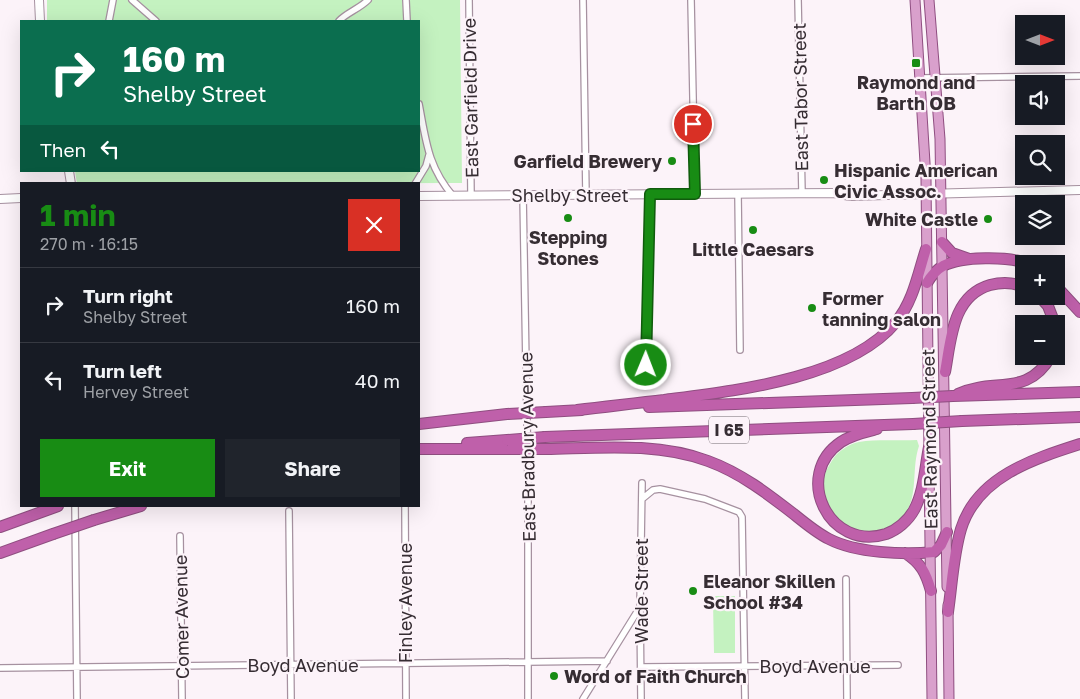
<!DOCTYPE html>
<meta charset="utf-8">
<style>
body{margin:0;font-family:"Golos Text",sans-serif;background:#20242c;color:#f1f3f6;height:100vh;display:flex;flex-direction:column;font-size:19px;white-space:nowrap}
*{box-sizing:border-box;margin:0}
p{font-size:16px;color:#9ea1a6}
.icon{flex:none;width:28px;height:28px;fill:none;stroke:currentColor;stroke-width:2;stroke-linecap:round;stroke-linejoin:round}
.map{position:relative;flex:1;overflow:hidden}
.panel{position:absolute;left:20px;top:182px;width:400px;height:325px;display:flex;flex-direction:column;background:#171b24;border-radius:0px;box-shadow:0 5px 20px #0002}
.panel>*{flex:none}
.guide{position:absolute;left:20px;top:20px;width:400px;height:152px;border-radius:0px;box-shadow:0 5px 20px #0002;background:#0b6e4f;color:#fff;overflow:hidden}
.needle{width:32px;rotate:90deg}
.buttons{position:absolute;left:1015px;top:15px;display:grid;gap:10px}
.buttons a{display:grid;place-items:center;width:50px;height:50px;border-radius:0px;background:#171b24;box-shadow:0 5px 20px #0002;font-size:25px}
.pin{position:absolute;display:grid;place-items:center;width:42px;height:42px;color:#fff;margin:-21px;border:2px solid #fff;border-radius:50%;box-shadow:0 1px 5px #0007}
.me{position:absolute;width:55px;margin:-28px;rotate:1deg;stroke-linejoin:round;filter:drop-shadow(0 0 4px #0008)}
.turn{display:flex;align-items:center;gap:18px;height:105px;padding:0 20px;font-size:22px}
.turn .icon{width:65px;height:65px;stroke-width:2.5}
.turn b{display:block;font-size:35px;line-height:42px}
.then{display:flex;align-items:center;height:48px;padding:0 20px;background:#0003;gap:10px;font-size:19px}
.round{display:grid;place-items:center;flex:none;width:52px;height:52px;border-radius:0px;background:#20242c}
.overview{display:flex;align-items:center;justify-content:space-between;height:85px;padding:0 20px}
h1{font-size:30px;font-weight:700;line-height:38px;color:#188c14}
.action{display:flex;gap:10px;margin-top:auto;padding:10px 20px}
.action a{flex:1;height:58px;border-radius:0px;background:#188c14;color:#fff;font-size:20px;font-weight:700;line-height:58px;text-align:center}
.action a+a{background:#20242c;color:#f1f3f6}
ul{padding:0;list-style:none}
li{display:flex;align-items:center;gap:15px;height:75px;padding:0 20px;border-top:1px solid #363941}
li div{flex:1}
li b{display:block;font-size:19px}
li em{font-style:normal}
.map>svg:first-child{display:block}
.green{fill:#c4f2c0}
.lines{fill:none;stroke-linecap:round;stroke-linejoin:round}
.street-casing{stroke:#a691a0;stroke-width:8}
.secondary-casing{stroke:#a691a0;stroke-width:10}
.primary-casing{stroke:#8f4e80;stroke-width:11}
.highway-casing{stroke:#8f4e80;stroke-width:12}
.street{stroke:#fff;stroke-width:5.5}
.secondary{stroke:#fff;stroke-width:8}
.primary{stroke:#d9a0cc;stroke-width:9}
.highway{stroke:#bf60aa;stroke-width:10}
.highway-bridge-casing{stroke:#8f4e80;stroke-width:12;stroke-linecap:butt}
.highway-bridge{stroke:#bf60aa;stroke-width:10}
.route-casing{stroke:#105b0d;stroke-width:12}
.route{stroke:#188c14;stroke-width:9}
.poi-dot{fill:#188c14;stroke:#fcf3f9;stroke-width:2}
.labels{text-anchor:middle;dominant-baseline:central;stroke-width:4.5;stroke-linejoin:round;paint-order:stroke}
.shield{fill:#fcf3f9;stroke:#71686e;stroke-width:1}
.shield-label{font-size:16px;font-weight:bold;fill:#362d33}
.poi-label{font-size:18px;font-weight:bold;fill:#362d33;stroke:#fcf3f9;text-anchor:start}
.street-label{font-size:18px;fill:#362d33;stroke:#fcf3f9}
</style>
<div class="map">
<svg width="1080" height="699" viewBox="0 0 1080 699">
<rect width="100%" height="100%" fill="#fcf3f9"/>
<path class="green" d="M47,0H460L462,183L77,184L75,171H419V21H47Z
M917,440L919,446C911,469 919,495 904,516C899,523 890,527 882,530C852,540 822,513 823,482C824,473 830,463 836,455C841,450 851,443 859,442C876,439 899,441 917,440Z
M710,596H735V653H714L713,602L710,601Z"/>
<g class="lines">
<defs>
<path id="street" d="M132,0L156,21
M406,0L407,21
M469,0L471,196
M583,0L586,195
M691,0L695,194
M798,0L802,193
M109,21L113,0
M339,21C346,13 359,9 368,0
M920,78L1080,76
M419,104C426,141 428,167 453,196
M415,184L426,166L429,155
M738,194L740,350
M523,195L528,479V699
M646,365L650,194
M642,499L653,490L660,489L705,499L739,512L742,517L745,699
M75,506L77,699
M405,506L406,699
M289,511L291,699
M180,536L182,699
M846,579L847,699
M641,667L898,665
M0,668L607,661
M583,699L640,607
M641,699L640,607L642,483"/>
<path id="secondary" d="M39,0L40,21
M69,171L71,184
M419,196L834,193L850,196L1080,190
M0,199L21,198"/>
<path id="primary" d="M915,0L926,179L929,454
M929,0L940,139L947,587
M929,467L932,699
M948,605L949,699"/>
<path id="highway" d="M942,242L952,253L969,259
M927,283C931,276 936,270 943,266C962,256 1009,256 1029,264
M1056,286L1080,312
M1039,296L1048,306L1055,324
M945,372C951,340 952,296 990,285C1001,282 1013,282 1024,287
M958,394C994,377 1027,398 1051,356
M953,396L1080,392
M649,407L912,398
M577,410C606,407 635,403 664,400C733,391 849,379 896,322C913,302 918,274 926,249
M546,412L582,410
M962,421L1080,417
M419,424L507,414
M877,429C865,432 851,435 841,442C792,475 829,552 886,534C897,530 908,521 914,510C924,492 925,467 929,447
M545,437L913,424
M467,443L507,440
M419,449H511
M546,449C599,448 657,442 708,461C741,473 768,494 795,515C806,524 817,533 829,539C856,553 904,555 934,552L941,545L947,532
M94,520L141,506
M0,527L58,506
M0,553L53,534
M905,553C921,563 926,573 931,591
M948,612C952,585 953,556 961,529C977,477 1033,459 1080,444"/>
</defs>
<use href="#street" class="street-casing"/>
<use href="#secondary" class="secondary-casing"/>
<use href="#primary" class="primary-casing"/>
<use href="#highway" class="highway-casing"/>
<use href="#street" class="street"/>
<use href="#secondary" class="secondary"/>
<use href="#primary" class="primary"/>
<use href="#highway" class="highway"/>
<defs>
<path id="highway-bridge" d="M912,398L953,396
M507,414L546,412
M913,424L962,421
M507,440L545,437
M511,449H546
M53,534L94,520"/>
</defs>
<use href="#highway-bridge" class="highway-bridge-casing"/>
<use href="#highway-bridge" class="highway-bridge"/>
</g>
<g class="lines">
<defs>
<path id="route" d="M646,365L650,194H695L693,124"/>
</defs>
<use href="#route" class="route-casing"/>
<use href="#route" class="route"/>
</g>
<g class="poi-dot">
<rect x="911" y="58" width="10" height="10" rx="2.5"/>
<circle cx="672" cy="161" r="5"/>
<circle cx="824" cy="180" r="5"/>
<circle cx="568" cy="218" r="5"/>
<circle cx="988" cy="219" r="5"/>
<circle cx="753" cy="230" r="5"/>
<circle cx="812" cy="308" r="5"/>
<circle cx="693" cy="591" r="5"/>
<circle cx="554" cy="676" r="5"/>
</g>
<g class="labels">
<rect class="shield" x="709" y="416.5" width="40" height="27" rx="4"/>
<g class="shield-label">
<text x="729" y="430">I 65</text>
</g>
<g class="poi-label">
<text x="916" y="82" text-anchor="middle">Raymond and<tspan x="916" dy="21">Barth OB</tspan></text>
<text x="662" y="161" text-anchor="end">Garfield Brewery</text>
<text x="834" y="170">Hispanic American<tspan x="834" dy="21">Civic Assoc.</tspan></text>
<text x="978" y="219" text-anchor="end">White Castle</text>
<text x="568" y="237" text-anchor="middle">Stepping<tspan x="568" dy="21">Stones</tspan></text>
<text x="753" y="249" text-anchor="middle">Little Caesars</text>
<text x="822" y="298">Former<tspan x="822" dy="21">tanning salon</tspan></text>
<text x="703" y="581">Eleanor Skillen<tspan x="703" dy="21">School #34</tspan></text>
<text x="564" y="676">Word of Faith Church</text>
</g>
<g class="street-label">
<text transform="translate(800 97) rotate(-91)">East Tabor Street</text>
<text transform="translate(470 98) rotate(-91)">East Garfield Drive</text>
<text x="570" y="195">Shelby Street</text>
<text transform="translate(929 439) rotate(-91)">East Raymond Street</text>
<text transform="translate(527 447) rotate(-91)">East Bradbury Avenue</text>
<text transform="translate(641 591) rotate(-90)">Wade Street</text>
<text transform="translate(405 603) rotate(-90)">Finley Avenue</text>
<text transform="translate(181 617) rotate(-91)">Comer Avenue</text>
<text x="303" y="665">Boyd Avenue</text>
<text x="815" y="666">Boyd Avenue</text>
</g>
</g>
</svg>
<div class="buttons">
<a><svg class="needle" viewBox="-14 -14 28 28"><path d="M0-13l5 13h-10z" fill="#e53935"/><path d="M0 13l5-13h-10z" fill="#9ea1a6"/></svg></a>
<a><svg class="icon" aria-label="sound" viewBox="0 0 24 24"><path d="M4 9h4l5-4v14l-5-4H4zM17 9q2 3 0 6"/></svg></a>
<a><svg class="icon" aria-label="search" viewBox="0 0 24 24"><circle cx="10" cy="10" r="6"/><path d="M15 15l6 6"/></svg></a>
<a><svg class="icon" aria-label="layers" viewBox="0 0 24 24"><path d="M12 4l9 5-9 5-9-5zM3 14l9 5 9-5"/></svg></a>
<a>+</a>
<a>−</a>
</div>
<div class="pin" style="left:693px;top:124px;background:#d93025"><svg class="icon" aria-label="arrive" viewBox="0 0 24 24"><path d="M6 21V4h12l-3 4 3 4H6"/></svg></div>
<svg class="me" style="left:646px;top:365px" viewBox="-20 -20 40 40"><circle r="17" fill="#188c14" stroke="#fff" stroke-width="3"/><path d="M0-11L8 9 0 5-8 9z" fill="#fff"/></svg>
<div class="guide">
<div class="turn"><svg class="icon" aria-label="right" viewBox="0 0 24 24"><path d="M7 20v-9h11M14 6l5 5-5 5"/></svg><div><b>160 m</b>Shelby Street</div></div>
<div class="then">Then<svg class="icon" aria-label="left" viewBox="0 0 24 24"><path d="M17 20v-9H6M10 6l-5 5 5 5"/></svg></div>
</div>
<section class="panel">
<div class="overview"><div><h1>1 min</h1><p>270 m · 16:15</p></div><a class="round" style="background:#d93025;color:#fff"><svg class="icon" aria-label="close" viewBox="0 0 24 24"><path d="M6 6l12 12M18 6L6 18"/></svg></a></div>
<ul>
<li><svg class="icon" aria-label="right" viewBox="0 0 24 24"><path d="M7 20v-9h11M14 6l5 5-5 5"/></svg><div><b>Turn right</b><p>Shelby Street</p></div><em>160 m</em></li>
<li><svg class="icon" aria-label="left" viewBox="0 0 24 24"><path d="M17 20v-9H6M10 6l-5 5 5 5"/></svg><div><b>Turn left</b><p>Hervey Street</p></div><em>40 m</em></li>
</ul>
<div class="action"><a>Exit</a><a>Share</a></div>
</section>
</div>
